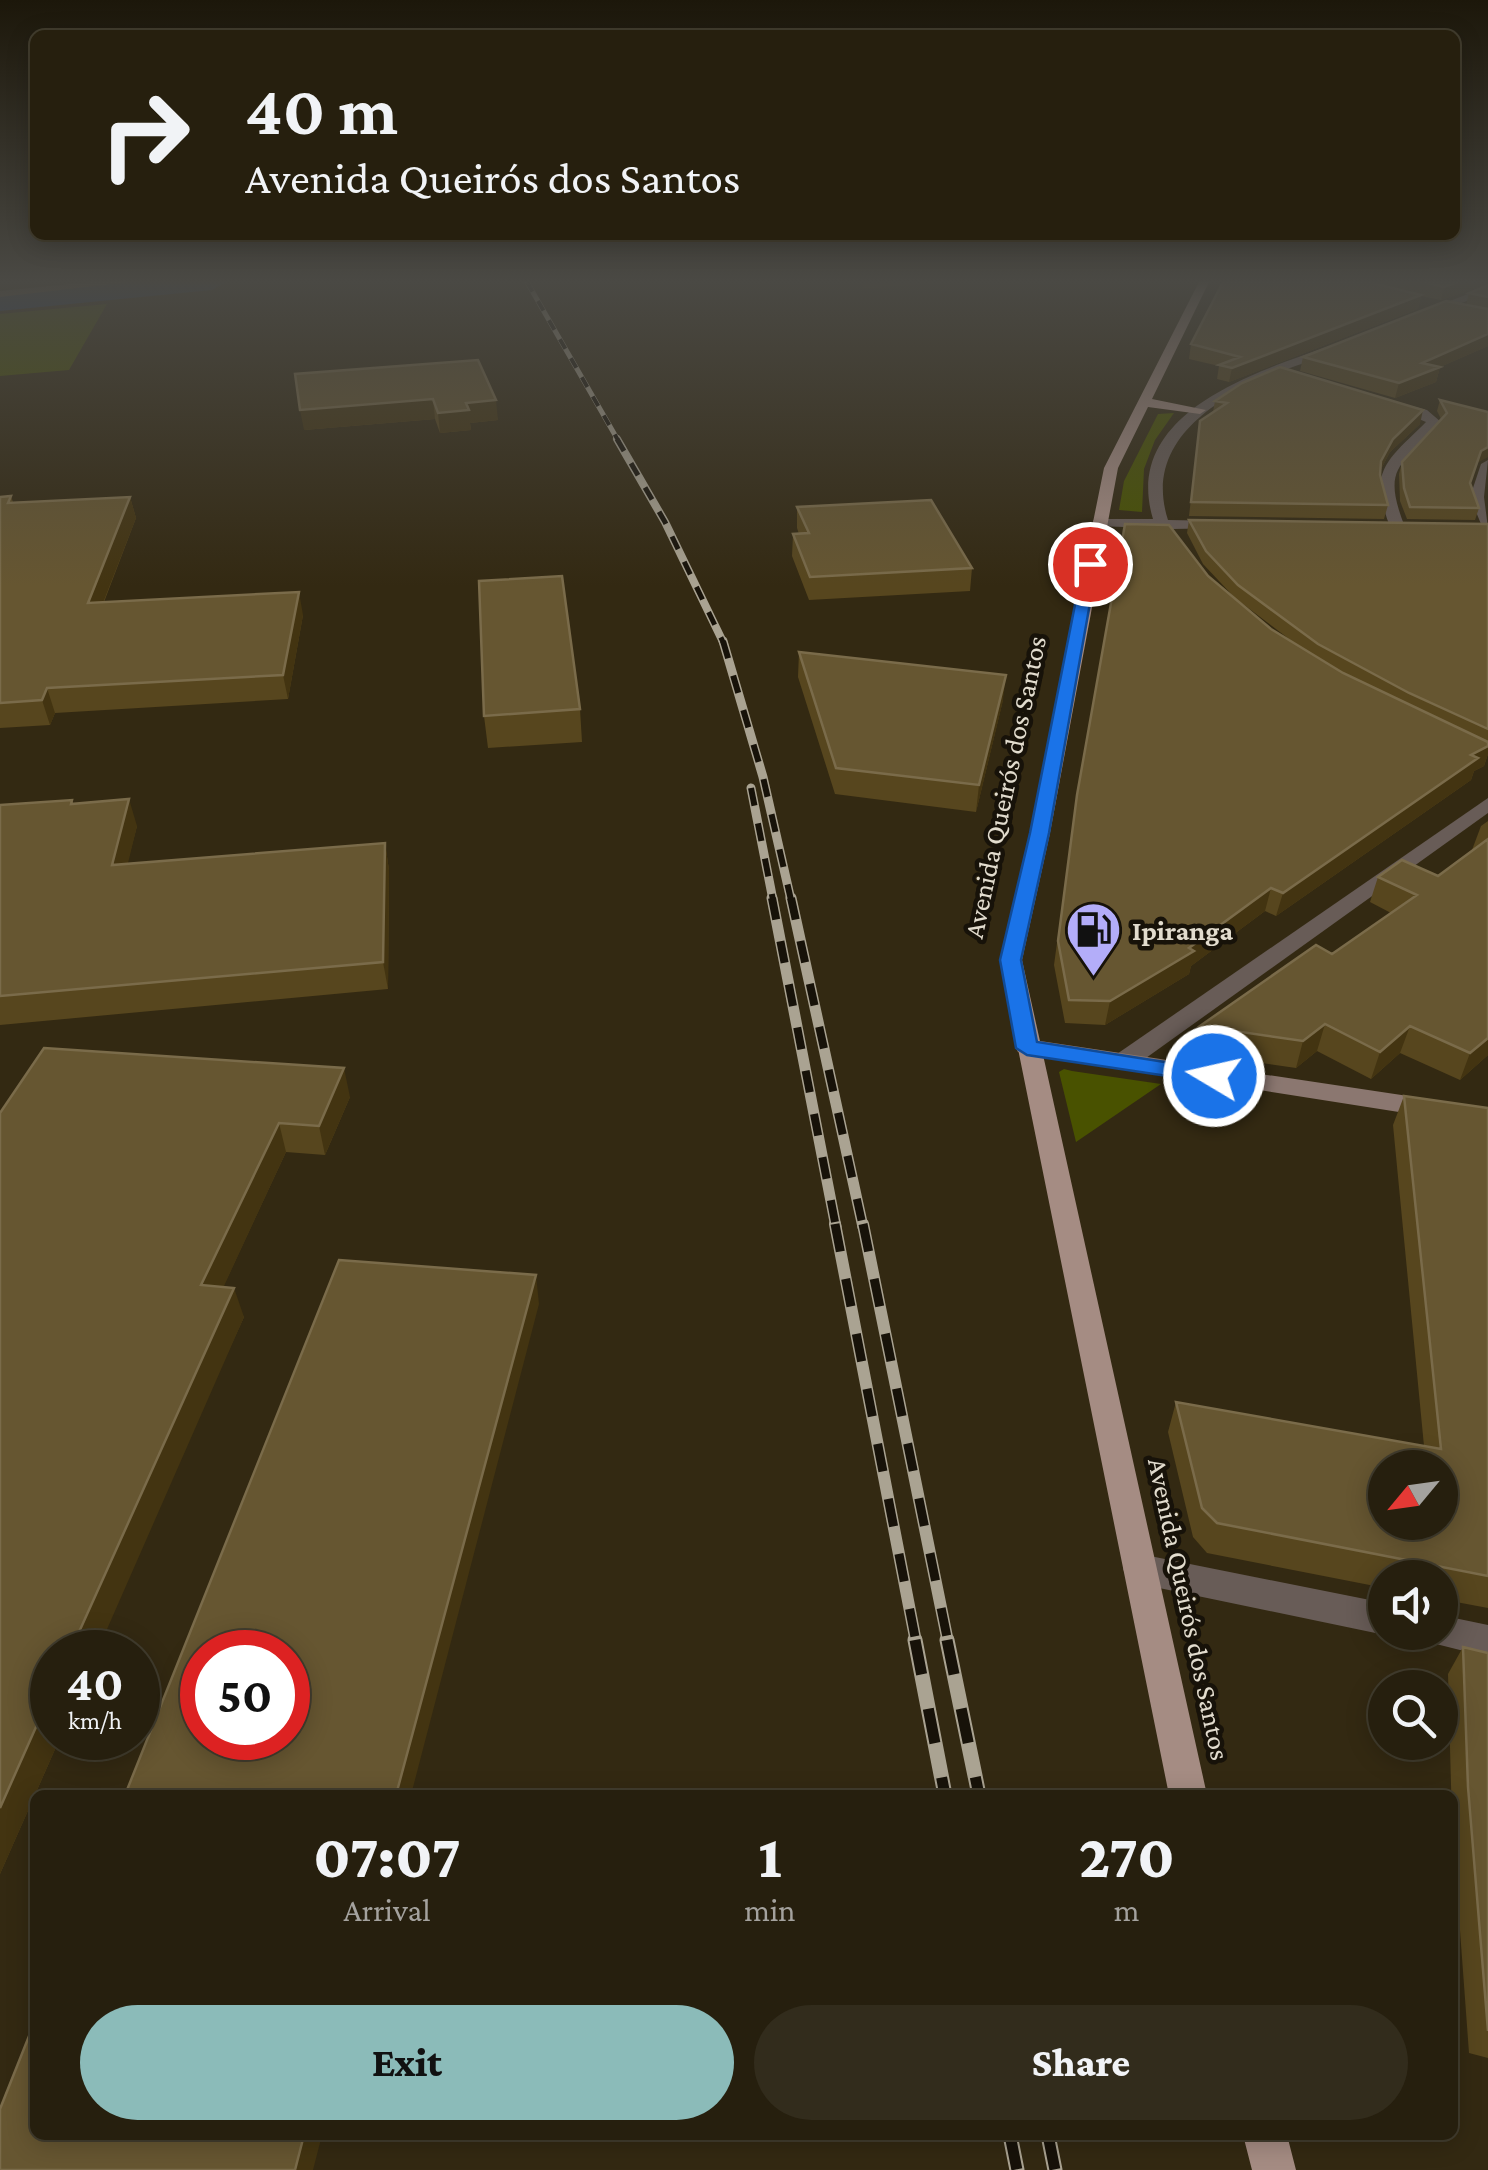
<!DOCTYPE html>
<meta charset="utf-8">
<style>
body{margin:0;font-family:"Crimson Pro",serif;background:#322c1c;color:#f1f3f6;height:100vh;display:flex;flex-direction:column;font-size:38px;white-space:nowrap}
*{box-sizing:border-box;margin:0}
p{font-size:32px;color:#a4a29e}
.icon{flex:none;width:55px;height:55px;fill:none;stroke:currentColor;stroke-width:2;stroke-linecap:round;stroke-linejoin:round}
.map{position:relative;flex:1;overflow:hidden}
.panel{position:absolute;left:30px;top:1790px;width:1428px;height:350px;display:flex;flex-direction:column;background:#261f0e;border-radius:15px;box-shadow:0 5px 25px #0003,0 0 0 2px #423d2e}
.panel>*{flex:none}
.hud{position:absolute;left:30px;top:30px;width:1430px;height:210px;border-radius:15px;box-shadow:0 5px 25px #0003,0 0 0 2px #423d2e;background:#261f0e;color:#f1f3f6;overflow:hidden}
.needle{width:65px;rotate:241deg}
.controls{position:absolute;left:1368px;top:1450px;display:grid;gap:20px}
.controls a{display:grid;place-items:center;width:90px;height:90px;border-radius:50%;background:#261f0e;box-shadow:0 5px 25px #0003,0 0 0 2px #423d2e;font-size:50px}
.speed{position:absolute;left:30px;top:1630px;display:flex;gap:20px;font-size:50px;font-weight:700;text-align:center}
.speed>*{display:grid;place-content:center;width:130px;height:130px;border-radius:50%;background:#261f0e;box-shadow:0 5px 25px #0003,0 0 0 2px #423d2e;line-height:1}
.speed small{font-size:25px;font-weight:400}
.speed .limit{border:15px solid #d22;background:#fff;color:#111}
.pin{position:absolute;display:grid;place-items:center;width:85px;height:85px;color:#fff;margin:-42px;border:5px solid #fff;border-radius:50%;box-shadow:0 2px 10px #0007}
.me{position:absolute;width:110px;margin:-55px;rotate:279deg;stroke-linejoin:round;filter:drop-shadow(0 0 8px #0008)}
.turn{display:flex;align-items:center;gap:35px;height:210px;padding:0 50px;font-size:45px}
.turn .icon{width:130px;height:130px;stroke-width:2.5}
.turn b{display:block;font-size:70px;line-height:85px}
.eta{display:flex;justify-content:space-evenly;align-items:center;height:170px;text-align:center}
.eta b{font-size:60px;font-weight:800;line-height:70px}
.action{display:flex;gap:20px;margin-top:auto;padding:20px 50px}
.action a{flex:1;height:115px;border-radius:60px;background:#8bbbb9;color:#111;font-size:40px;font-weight:800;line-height:115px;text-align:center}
.action a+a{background:#322c1c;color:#f1f3f6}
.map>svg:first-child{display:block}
.green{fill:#495200}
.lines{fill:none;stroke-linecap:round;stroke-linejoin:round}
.river{fill:#1c3c74;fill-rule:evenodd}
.minor{fill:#685c57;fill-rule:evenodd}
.tertiary{fill:#685c57;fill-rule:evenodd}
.secondary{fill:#8b7770;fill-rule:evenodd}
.primary{fill:#a58c83;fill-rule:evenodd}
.rail-far5-casing{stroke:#aaa392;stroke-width:5}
.rail-far4-casing{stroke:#aaa392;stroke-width:8}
.rail-far3-casing{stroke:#aaa392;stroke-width:9}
.rail-far2-casing{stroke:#aaa392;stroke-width:11}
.rail-far1-casing{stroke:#aaa392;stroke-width:12}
.rail-casing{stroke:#aaa392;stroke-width:15}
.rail-far5{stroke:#171209;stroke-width:4;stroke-dasharray:11;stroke-linecap:butt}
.rail-far4{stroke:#171209;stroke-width:5;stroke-dasharray:14;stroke-linecap:butt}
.rail-far3{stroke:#171209;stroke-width:6;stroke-dasharray:18;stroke-linecap:butt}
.rail-far2{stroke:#171209;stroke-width:8;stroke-dasharray:22;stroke-linecap:butt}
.rail-far1{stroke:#171209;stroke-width:9;stroke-dasharray:28;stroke-linecap:butt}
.rail{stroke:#171209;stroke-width:11;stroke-dasharray:35;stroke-linecap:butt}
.wall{fill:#57461e}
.shaded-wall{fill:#433411}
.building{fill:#665631;stroke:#7a6b4a;stroke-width:2.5;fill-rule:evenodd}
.route{fill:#1a73e8;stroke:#114b97;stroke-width:2.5}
.labels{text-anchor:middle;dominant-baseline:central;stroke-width:9;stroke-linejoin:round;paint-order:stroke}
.street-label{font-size:28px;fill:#e2dcce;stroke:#171209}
.poi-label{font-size:28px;font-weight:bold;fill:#e2dcce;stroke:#171209;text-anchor:start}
</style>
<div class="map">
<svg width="1488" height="2170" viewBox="0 0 1488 2170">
<rect width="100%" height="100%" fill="#332912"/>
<path class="green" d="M107,304L69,370L0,376V314Z
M1174,413L1155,440L1144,469L1142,512L1119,510L1124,481L1158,414Z
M1064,1069L1072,1071L1161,1084L1076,1142L1059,1072Z"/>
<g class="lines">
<path class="river" d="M127,282H226L212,290L0,311V295Z"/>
<path class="minor" d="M90,282H129L0,297V291Z
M1488,286V293L1427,316L1417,314Z
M1330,346L1340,348C1324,359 1301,363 1282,371C1220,395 1142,440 1168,520L1223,521L1228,522V528L1172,529L1189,553L1181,558L1176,556L1157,528L1093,526V520L1098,519H1153C1121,413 1256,372 1330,346Z
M1388,400L1427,410L1441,422C1403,466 1380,464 1405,527L1398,531C1389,527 1388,522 1385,512C1368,468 1398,451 1426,422L1388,406Z
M1488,460L1484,497L1488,528L1481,524L1470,497L1481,464Z
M1140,1554L1385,1603V1632H1391L1385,1635L1140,1584L1128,1580L1123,1569L1128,1558Z
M1440,1615L1488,1625V1657L1428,1642L1423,1632H1440Z"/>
<path class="tertiary" d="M1488,798V813L1132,1068H1114L1111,1062L1114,1056Z"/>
<path class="secondary" d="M1027,1039L1488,1108V1126L1018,1052L1015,1047L1018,1042Z"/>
<path class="primary" d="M1199,282H1209L1152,399L1206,410L1200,414L1148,407L1118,468L1050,833L1022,960L1207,1795H1169L1000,960L1030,833L1104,468Z
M1243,2135H1287L1296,2170H1252Z"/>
<defs>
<path id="rail-far5" d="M527,282L619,442"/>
<path id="rail-far4" d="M617,439L665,522L724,644"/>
<path id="rail-far3" d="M723,641L763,777L791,900
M751,788L773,900"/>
<path id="rail-far2" d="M772,898L836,1227
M791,898L863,1227"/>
<path id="rail-far1" d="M835,1224L916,1642
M863,1224L948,1642"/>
<path id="rail" d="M915,1640L945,1795
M947,1640L979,1795
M1010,2135L1017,2170
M1048,2135L1055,2170"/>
</defs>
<use href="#rail-far5" class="rail-far5-casing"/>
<use href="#rail-far4" class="rail-far4-casing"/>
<use href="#rail-far3" class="rail-far3-casing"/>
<use href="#rail-far2" class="rail-far2-casing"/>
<use href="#rail-far1" class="rail-far1-casing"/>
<use href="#rail" class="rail-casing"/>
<use href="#rail-far5" class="rail-far5"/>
<use href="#rail-far4" class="rail-far4"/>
<use href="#rail-far3" class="rail-far3"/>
<use href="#rail-far2" class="rail-far2"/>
<use href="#rail-far1" class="rail-far1"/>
<use href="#rail" class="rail"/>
</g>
<path class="wall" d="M1223,282H1488V284L1441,300L1421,296L1418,309L1229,382L1217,379L1219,366L1189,359L1191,344Z
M1488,285V346L1440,367L1436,382L1395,398L1300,371L1303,357L1466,305L1469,293Z
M478,360L498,420L470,423L471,430L440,433L435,419L304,430Z
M1440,400L1477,463L1470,484L1479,508L1475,520L1407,519L1400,501L1399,474L1402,462L1441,419L1437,411Z
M1215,401L1420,424L1390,452L1381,469L1380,475L1388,505L1384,519L1189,516L1200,421L1213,412Z
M11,496L13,502L130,497L136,518L104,602L303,615L288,699L55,713L50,725L0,728V497Z
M797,507L972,568L970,591L809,600L792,556L793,534H799L797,528Z
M1189,520L1488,524V754L1484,766L1474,771L1471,780L1276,916L1265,911L1191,966L1189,974L1105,1025L1065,1023L1054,965L1074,817L1208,576L1271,629L1297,645L1235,598L1203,564L1187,533Z
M799,652L1003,700L976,812L835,794L798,677Z
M580,709L582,742L488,748L484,716Z
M72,800L73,804L137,826L127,864L385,843L389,870L388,989L0,1025V805Z
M1488,821V1055L1460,1080L1400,1053L1371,1079L1317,1051L1296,1068L1193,1053L1200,1026L1332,954L1391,913L1370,902L1378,877L1438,876L1472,850L1481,826Z
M1404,1096L1488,1108V1608L1440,1599V1578H1385V1588L1207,1553L1193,1537L1168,1432L1176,1402L1424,1446L1393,1125Z
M350,1097L325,1155L286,1152L223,1287L244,1317L52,1738H60L0,1874V1113Z
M1463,1647L1488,1653V2058L1469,2053L1452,1821L1448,1674Z"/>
<path class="shaded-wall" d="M862,282H954L862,289Z
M1458,282H1488V284L1441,300L1444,287Z
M1421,295L1418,309L1229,382L1232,368Z
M1488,334V346L1440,367L1436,382L1395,398L1399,383L1422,363Z
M433,399L435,419L304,430L300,410Z
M496,400L498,420L470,423L471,430L440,433L438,413L466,403Z
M1423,410L1420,424L1390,452L1378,475L1381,461L1393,439Z
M1488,447V457L1477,463L1481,451Z
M130,497L136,518L94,626L88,603Z
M299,592L303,615L288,699L283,675Z
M1006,675L1003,700L976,812L979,785Z
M47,688L55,713L50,725L42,700Z
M1488,746V754L1484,766L1474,771L1471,780L1276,916L1283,893L1471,755Z
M129,799L137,826L121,892L112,865Z
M385,843L389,870L388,989L383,962Z
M1271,888L1265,911L1191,966L1189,974L1105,1025L1110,1001L1189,948Z
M1325,1024L1317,1051L1296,1068L1303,1041Z
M1410,1026L1400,1053L1371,1079L1380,1052Z
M1488,1038V1055L1460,1080L1470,1053Z
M344,1068L350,1097L325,1155L319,1126Z
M279,1123L286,1152L211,1314L201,1285Z
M536,1275L539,1304L411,1795H396Z
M234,1288L244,1317L97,1652H70Z
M52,1691V1738H60L0,1874V1808Z
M304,2135H322L313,2170H295Z"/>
<path class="building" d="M1223,282H1368L1421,295L1232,368L1219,365L1240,357L1191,344Z
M1424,282H1458L1444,287Z
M1488,285V297L1469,293Z
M1446,301L1488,309V334L1422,363L1440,367L1399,383L1303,357Z
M478,360L496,400L466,403L469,410L438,413L433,399L300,410L295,374Z
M1280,367L1423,410L1393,439L1381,461L1380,475L1388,505L1191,502L1200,421L1227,403L1215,401L1242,383Z
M1440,400L1488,412V447L1481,451L1470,483L1479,508L1410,507L1404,488L1402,462L1447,413Z
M11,496L8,503L130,497L88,603L299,592L283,675L47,688L42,700L0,703V497Z
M931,500L972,568L810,577L793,534L809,533L797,507Z
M1189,520L1488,524V729L1409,693L1318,644L1238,585L1206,551Z
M1125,524L1169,525L1208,576L1271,629L1343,673L1488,742V746L1471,755L1478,758L1283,893L1271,888L1189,948L1194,951L1110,1001L1069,1000L1058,941L1077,795Z
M562,576L580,709L484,716L479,581Z
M799,652L1006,675L979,785L836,768Z
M129,799L112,865L385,843L383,962L0,996V805L72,800L71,804Z
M1488,839V1038L1470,1053L1410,1026L1380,1052L1325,1024L1303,1041L1200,1026L1316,945L1332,954L1417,895L1378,877L1402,860L1438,876Z
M44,1048L344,1068L319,1126L279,1123L201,1285L234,1288L70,1652H52V1691L0,1808V1113Z
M1404,1096L1488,1108V1576L1217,1523L1202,1508L1176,1402L1441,1449ZM1385,1468H1440V1522H1385Z
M339,1260L536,1275L396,1795H125ZM202,1652H288V1738H202Z
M1463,1647L1488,1653V2031L1468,1787Z
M35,2021V2135H304L295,2170H0V2109Z"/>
<linearGradient id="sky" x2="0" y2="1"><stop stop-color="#1c170a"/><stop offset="0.48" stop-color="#4a4944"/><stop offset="1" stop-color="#4a4944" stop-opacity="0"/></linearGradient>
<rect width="1488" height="586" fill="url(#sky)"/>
<path class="route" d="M1090,560L1097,564L1049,833L1021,960L1037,1042L1222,1071L1226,1076L1214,1083L1027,1055L1016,1048L1000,960L1030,833L1083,564Z"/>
<defs>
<symbol id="fuel-pin" viewBox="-11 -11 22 30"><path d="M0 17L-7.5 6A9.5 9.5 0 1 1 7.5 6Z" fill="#b3adf9" stroke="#171209"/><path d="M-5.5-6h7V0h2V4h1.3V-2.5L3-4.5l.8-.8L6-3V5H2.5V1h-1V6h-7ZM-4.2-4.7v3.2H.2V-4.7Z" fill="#111"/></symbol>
</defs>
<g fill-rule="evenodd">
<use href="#fuel-pin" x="1062" y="898" width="63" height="86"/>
</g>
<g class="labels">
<g class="street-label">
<text transform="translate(1005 787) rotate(-78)">Avenida Queirós dos Santos</text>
<text transform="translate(1189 1609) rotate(78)">Avenida Queirós dos Santos</text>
</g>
<g class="poi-label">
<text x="1132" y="930">Ipiranga</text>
</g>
</g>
</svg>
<div class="controls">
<a><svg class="needle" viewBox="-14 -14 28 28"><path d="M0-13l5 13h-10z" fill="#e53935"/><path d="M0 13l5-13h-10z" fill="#a4a29e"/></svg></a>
<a><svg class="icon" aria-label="sound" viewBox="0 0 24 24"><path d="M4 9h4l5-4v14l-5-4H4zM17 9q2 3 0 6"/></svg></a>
<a><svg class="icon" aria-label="search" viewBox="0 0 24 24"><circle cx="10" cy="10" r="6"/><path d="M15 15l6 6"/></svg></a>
</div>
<div class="speed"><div>40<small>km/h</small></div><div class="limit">50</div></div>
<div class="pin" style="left:1090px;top:564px;background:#d93025"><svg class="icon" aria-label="arrive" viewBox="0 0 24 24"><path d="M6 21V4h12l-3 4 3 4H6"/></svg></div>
<svg class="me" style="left:1214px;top:1076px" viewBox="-20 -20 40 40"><circle r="17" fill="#1a73e8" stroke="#fff" stroke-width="3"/><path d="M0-11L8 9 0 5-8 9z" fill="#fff"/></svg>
<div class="hud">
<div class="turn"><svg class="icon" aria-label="right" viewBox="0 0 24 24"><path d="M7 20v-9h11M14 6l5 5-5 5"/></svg><div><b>40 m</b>Avenida Queirós dos Santos</div></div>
</div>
<section class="panel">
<div class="eta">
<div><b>07:07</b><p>Arrival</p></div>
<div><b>1</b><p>min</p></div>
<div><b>270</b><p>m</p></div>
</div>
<div class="action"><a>Exit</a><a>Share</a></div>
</section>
</div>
